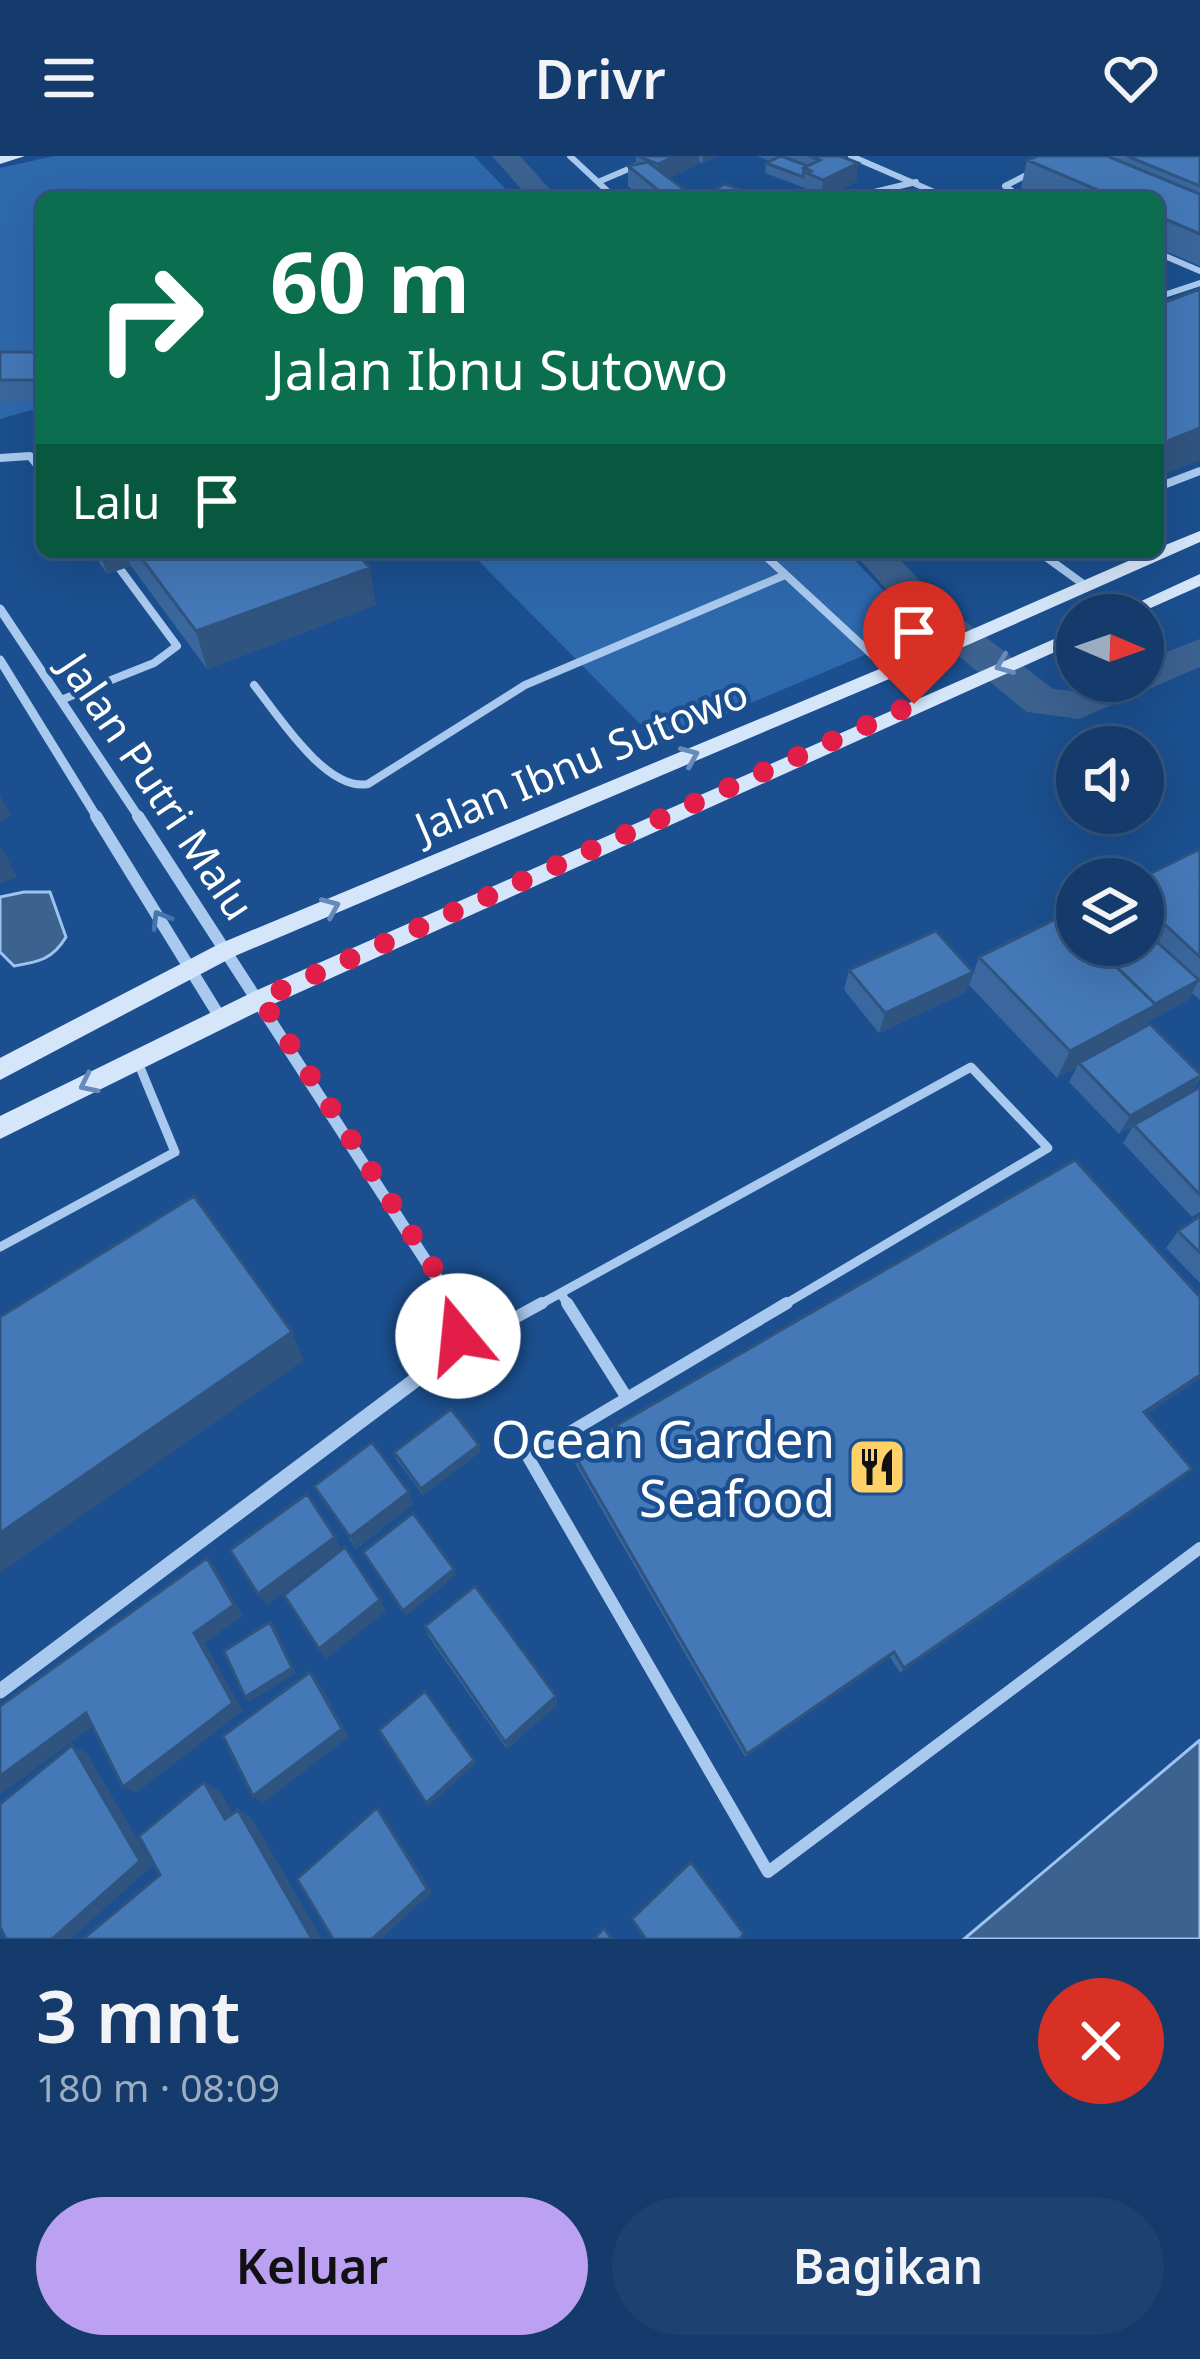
<!DOCTYPE html>
<html lang="id">
<meta charset="utf-8">
<style>
body{margin:0;font-family:"Noto Sans",sans-serif;background:#1d4271;color:#f1f3f6;height:100vh;display:flex;flex-direction:column;font-size:45px;white-space:nowrap}
*{box-sizing:border-box;margin:0}
p{font-size:39px;color:#9dadc1}
.icon{flex:none;width:66px;height:66px;fill:none;stroke:currentColor;stroke-width:2;stroke-linecap:round;stroke-linejoin:round}
.map{position:relative;height:1783px;overflow:hidden}
.side{display:flex;flex-direction:column;background:#143b6b;flex:1}
.side>*{flex:none}
.guide{position:absolute;left:36px;top:36px;width:1128px;height:366px;border-radius:18px;box-shadow:0 12px 48px #0002,0 0 0 3px #33557e;background:#0b6e4f;color:#fff;overflow:hidden}
.needle{width:78px;rotate:92deg}
.fabs{position:absolute;left:1056px;top:438px;display:grid;gap:24px}
.fabs a{display:grid;place-items:center;width:108px;height:108px;border-radius:50%;background:#143b6b;box-shadow:0 12px 48px #0002,0 0 0 3px #33557e;font-size:60px}
.pin{position:absolute;display:grid;place-items:center;width:102px;height:102px;color:#fff;margin:-123px -51px;border-radius:50% 50% 50% 0;rotate:-45deg;box-shadow:0 0 12px #0007}
.pin .icon{rotate:45deg}
.me{position:absolute;width:132px;margin:-66px;rotate:343deg;stroke-linejoin:round;filter:drop-shadow(0 0 9px #0008)}
.turn{display:flex;align-items:center;gap:42px;height:252px;padding:0 36px;font-size:54px}
.turn .icon{width:156px;height:156px;stroke-width:2.5}
.turn b{display:block;font-size:84px;line-height:102px}
.then{display:flex;align-items:center;height:114px;padding:0 36px;background:#0003;gap:24px;font-size:45px}
.round{display:grid;place-items:center;flex:none;width:126px;height:126px;border-radius:63px;background:#1d4271}
.head{display:flex;align-items:center;justify-content:space-between;height:204px;padding:0 36px}
h1{font-size:72px;font-weight:600;line-height:90px}
.action{display:flex;gap:24px;margin-top:auto;padding:24px 36px}
.action a{flex:1;height:138px;border-radius:72px;background:#bca0f2;color:#111;font-size:48px;font-weight:600;line-height:138px;text-align:center}
.action a+a{background:#1d4271;color:#f1f3f6}
header{display:flex;justify-content:space-between;align-items:center;height:156px;padding:0 36px;background:#143b6b;font-size:54px;font-weight:600}
.map>svg:first-child{display:block}
.green{fill:#2e69ad}
.water{fill:#3c6290;stroke:#9cc4f0;stroke-width:3}
.lines{fill:none;stroke-linecap:round;stroke-linejoin:round}
.canal{fill:#3c6290;fill-rule:evenodd}
.lane-far3{stroke:#a9c9ee;stroke-width:6}
.lane-far2{stroke:#a9c9ee;stroke-width:8}
.lane-far1{stroke:#a9c9ee;stroke-width:9}
.lane{stroke:#a9c9ee;stroke-width:12}
.street-far2{stroke:#a9c9ee;stroke-width:9}
.street-far1{stroke:#a9c9ee;stroke-width:12}
.street{stroke:#a9c9ee;stroke-width:15}
.secondary{fill:#d6e6fa;fill-rule:evenodd}
.wall{fill:#3a679d}
.shaded-wall{fill:#305480}
.building{fill:#4478b7;stroke:#305480;stroke-width:3}
.oneway{stroke:#668bba}
.oneway2{stroke:#4674ac}
.route{stroke:#e11d48;stroke-width:21;stroke-dasharray:0 37.8}
.labels{text-anchor:middle;dominant-baseline:central;stroke-width:9;stroke-linejoin:round;paint-order:stroke}
.street-label{font-size:42px;fill:#fff;stroke:#1b4f8f}
.near-poi-label{font-size:51px;fill:#fff;stroke:#1b4f8f;text-anchor:end}
</style>
<header><svg class="icon" aria-label="menu" viewBox="0 0 24 24"><path d="M4 6h16M4 12h16M4 18h16"/></svg>Drivr<svg class="icon" aria-label="heart" viewBox="0 0 24 24"><path d="M12 20l-8-8c-3-5 5-10 8-4 3-6 11-1 8 4z"/></svg></header>
<div class="map">
<svg width="1200" height="1783" viewBox="0 0 1200 1783">
<rect width="100%" height="100%" fill="#1b4f8f"/>
<path class="green" d="M54,0H474L514,42H42V251L0,263V12Z
M470,396H847L922,475L658,586Z"/>
<path class="water" d="M24,736H50L66,781C53,803 39,806 14,810L0,796V741Z
M1200,1583V1783H964L1200,1584Z"/>
<g class="lines">
<path class="canal" d="M492,0H520L558,42H529Z
M853,396H893L939,445L1053,533L1075,535L1098,525H1143V505L1200,483V511L1079,563L1027,556L911,461Z"/>
<path class="lane-far3" d="M570,0L615,42
M851,0L948,42
M598,26L659,0
M849,42L916,26
M1022,42L1005,30L1034,15
M1158,97L1200,115
M1158,141L1200,127"/>
<path class="lane-far2" d="M0,302L30,300L42,315
M1158,331L1200,315
M761,396L891,516
M1039,396L1086,430
M254,529C278,559 326,636 368,628L525,529L785,419
M61,544L154,507L177,490L120,413"/>
<path class="lane-far1" d="M0,1091L175,996L137,904
M561,1138L569,1150
M537,1150L971,911L1048,992L782,1150"/>
<path class="lane" d="M567,1147L627,1242
M787,1147L528,1301L768,1716L1200,1392
M458,1180L478,1182L542,1147"/>
<path class="street-far2" d="M0,453L140,663
M0,504L98,663"/>
<path class="street-far1" d="M96,660L221,863
M138,660L455,1150"/>
<path class="street" d="M0,1535L438,1207L458,1180L455,1147"/>
<path class="secondary" d="M0,0H25L0,8Z
M1200,375V386L927,507L235,800L0,924V902L219,788L913,499L1149,396H1158V392Z
M1200,418V430L1135,459H1111Z
M1077,473V486L269,850L0,983V960L253,836Z"/>
</g>
<path class="wall" d="M636,0H718L703,7L699,6V8L669,22L693,42H630L640,40L628,30V10L636,9Z
M757,0H840L858,7L856,26L823,42H819L804,36L805,32L765,17L766,7L770,5Z
M1038,0H1200V110L1158,92V42H1045L1021,32L1027,4Z
M0,196H42V245H0Z
M92,396H356L376,449L207,513L131,410L107,418Z
M1200,693V844L1192,837L1188,844L1147,866L1144,871L1200,918V922L1191,936L1200,931V1056L1192,1061L1123,987L1133,970L1119,978L1069,926L1077,911L1057,922L969,829L979,801L1113,808L1145,792L1142,789L1143,723Z
M849,814L966,836L879,877L844,834Z
M1200,1060V1127L1166,1092L1178,1075Z
M1200,1222L1146,1258L1192,1313L1185,1320L900,1517L890,1501L745,1601L572,1302V1295Z
M394,1296H480L423,1339L396,1303Z
M314,1330L409,1336L413,1348L356,1393Z
M425,1470L556,1540L557,1549L507,1593L429,1481Z"/>
<path class="shaded-wall" d="M676,0H699V8L657,28L658,8Z
M703,0H718L703,7Z
M858,7L856,26L821,42L823,24Z
M1200,272V304L1158,321V289Z
M100,396H127L131,410L107,418Z
M370,412L376,449L207,513L196,475Z
M0,639L11,660L0,665Z
M0,692H2L17,721L0,728Z
M973,816L966,836L879,877L885,857Z
M1199,824L1188,844L1147,866L1141,877L1079,907L1077,911L1057,922L1070,895Z
M1200,920L1190,938L1119,978L1130,960Z
M292,1176L304,1204L0,1417V1377Z
M1200,1219V1222L1138,1263L1144,1256Z
M479,1289L480,1296L423,1339L421,1333Z
M1192,1313L1185,1320L900,1517L904,1512Z
M409,1336L413,1348L356,1393L350,1381Z
M335,1381L341,1393L267,1449L258,1438Z
M207,1402L217,1414L243,1460L205,1487L243,1555L136,1637L123,1631Z
M454,1413L456,1419L406,1460L403,1455Z
M380,1444L386,1455L326,1503L319,1493Z
M270,1466L275,1471L296,1517L250,1546L245,1541Z
M894,1496L890,1501L745,1601L747,1598Z
M310,1516L318,1525L349,1581L263,1647L253,1640Z
M556,1540L557,1549L507,1593L505,1586Z
M86,1557L100,1565L0,1639V1620Z
M72,1589L86,1596L153,1709L71,1783H52Z
M474,1604L476,1608L428,1650L426,1647Z
M204,1626L220,1635L240,1671L225,1663Z
M377,1652L383,1658L432,1736L381,1783H372Z
M238,1654L252,1662L322,1783H312Z"/>
<path class="building" d="M637,0H676L658,8Z
M781,0L808,10L804,12L803,21L766,7Z
M809,0H840L858,7L823,24L807,17L811,15L804,12L820,4Z
M1038,0H1107L1200,38V78L1158,60V42H1116L1027,4Z
M1127,0H1200V30Z
M648,6L693,40L668,42L628,10Z
M725,28L748,36L738,42H699Z
M1200,133V272L1158,289V149Z
M0,196H42V222L37,224H0Z
M137,396H356L370,412L196,475Z
M1200,693V801L1143,748V723H1139Z
M1064,759L1077,772V789H1094L1156,849L1070,895L979,801Z
M936,775L973,816L885,857L849,814Z
M1157,786L1199,824L1155,848L1113,808Z
M1150,868L1200,918V920L1130,960L1079,907Z
M1200,931V1039L1134,969Z
M1075,1004L1200,1141V1219L1144,1256L1192,1313L904,1512L894,1496L747,1598L572,1295Z
M194,1040L292,1176L0,1377V1161Z
M1200,1060V1097L1178,1075Z
M451,1253L479,1289L421,1333L394,1296Z
M372,1286L409,1336L350,1381L314,1330Z
M307,1338L335,1381L258,1438L230,1394Z
M413,1357L454,1413L403,1455L363,1396Z
M345,1391L380,1444L319,1493L284,1439Z
M207,1402L234,1449L194,1477L233,1547L123,1631L86,1557L0,1620V1550Z
M475,1430L556,1540L505,1586L425,1470Z
M270,1466L292,1512L245,1541L224,1495Z
M310,1516L342,1573L253,1640L223,1580Z
M425,1535L474,1604L426,1647L379,1574Z
M72,1589L140,1705L52,1783H6L0,1771V1648Z
M204,1626L225,1663L238,1654L312,1783H83L160,1719L139,1680Z
M377,1652L427,1733L372,1783H333L297,1723Z
M691,1706L744,1778L739,1783H646L632,1763Z
M604,1772L612,1783H594Z"/>
<defs><path id="oneway-chevron" d="M-2-3.5L2.5 0L-2 3.5" fill="none" stroke-width="1.6" stroke-linecap="round" stroke-linejoin="round" transform="scale(3)"/></defs>
<g class="oneway">
<use href="#oneway-chevron" transform="translate(1004 509) rotate(158)"/>
<use href="#oneway-chevron" transform="translate(690 600) rotate(-23)"/>
<use href="#oneway-chevron" transform="translate(331 751) rotate(-23)"/>
<use href="#oneway-chevron" transform="translate(88 928) rotate(154)"/>
</g>
<use class="oneway2" href="#oneway-chevron" transform="translate(160 763) rotate(-121)"/>
<g class="lines">
<path class="route" d="M458,1180L454,1144L261,843L914,548"/>
</g>
<defs>
<symbol id="restaurant-square" viewBox="-11 -11 22 22"><rect x="-9" y="-9" width="18" height="18" rx="4" fill="#ffd166" stroke="#1b4f8f"/><path d="M-5-6h1v4h1v-4h1v4h1v-4h1v5L-1.5 .5V6h-2V.5L-5-1ZM5-6V6H3V1.5H1.5Q1.5-4 5-6Z" fill="#111"/></symbol>
</defs>
<g fill-rule="evenodd">
<use href="#restaurant-square" x="844" y="1278" width="66" height="66"/>
</g>
<g class="labels">
<g class="street-label">
<text transform="translate(581 603) rotate(-23)">Jalan Ibnu Sutowo</text>
<text transform="translate(158 630) rotate(56)">Jalan Putri Malu</text>
</g>
<g class="near-poi-label">
<text x="835" y="1282">Ocean Garden<tspan x="835" dy="59">Seafood</tspan></text>
</g>
</g>
</svg>
<div class="fabs">
<a><svg class="needle" viewBox="-14 -14 28 28"><path d="M0-13l5 13h-10z" fill="#e53935"/><path d="M0 13l5-13h-10z" fill="#9dadc1"/></svg></a>
<a><svg class="icon" aria-label="sound" viewBox="0 0 24 24"><path d="M4 9h4l5-4v14l-5-4H4zM17 9q2 3 0 6"/></svg></a>
<a><svg class="icon" aria-label="layers" viewBox="0 0 24 24"><path d="M12 4l9 5-9 5-9-5zM3 14l9 5 9-5"/></svg></a>
</div>
<div class="pin" style="left:914px;top:548px;background:#d93025"><svg class="icon" aria-label="arrive" viewBox="0 0 24 24"><path d="M6 21V4h12l-3 4 3 4H6"/></svg></div>
<svg class="me" style="left:458px;top:1180px" viewBox="-20 -20 40 40"><circle r="19" fill="#fff"/><path d="M0-13L10 11 0 6-10 11z" fill="#e11d48"/></svg>
<div class="guide">
<div class="turn"><svg class="icon" aria-label="right" viewBox="0 0 24 24"><path d="M7 20v-9h11M14 6l5 5-5 5"/></svg><div><b>60 m</b>Jalan Ibnu Sutowo</div></div>
<div class="then">Lalu<svg class="icon" aria-label="arrive" viewBox="0 0 24 24"><path d="M6 21V4h12l-3 4 3 4H6"/></svg></div>
</div>
</div>
<section class="side">
<div class="head"><div><h1>3 mnt</h1><p>180 m · 08:09</p></div><a class="round" style="background:#d93025;color:#fff"><svg class="icon" aria-label="close" viewBox="0 0 24 24"><path d="M6 6l12 12M18 6L6 18"/></svg></a></div>
<div class="action"><a>Keluar</a><a>Bagikan</a></div>
</section>
